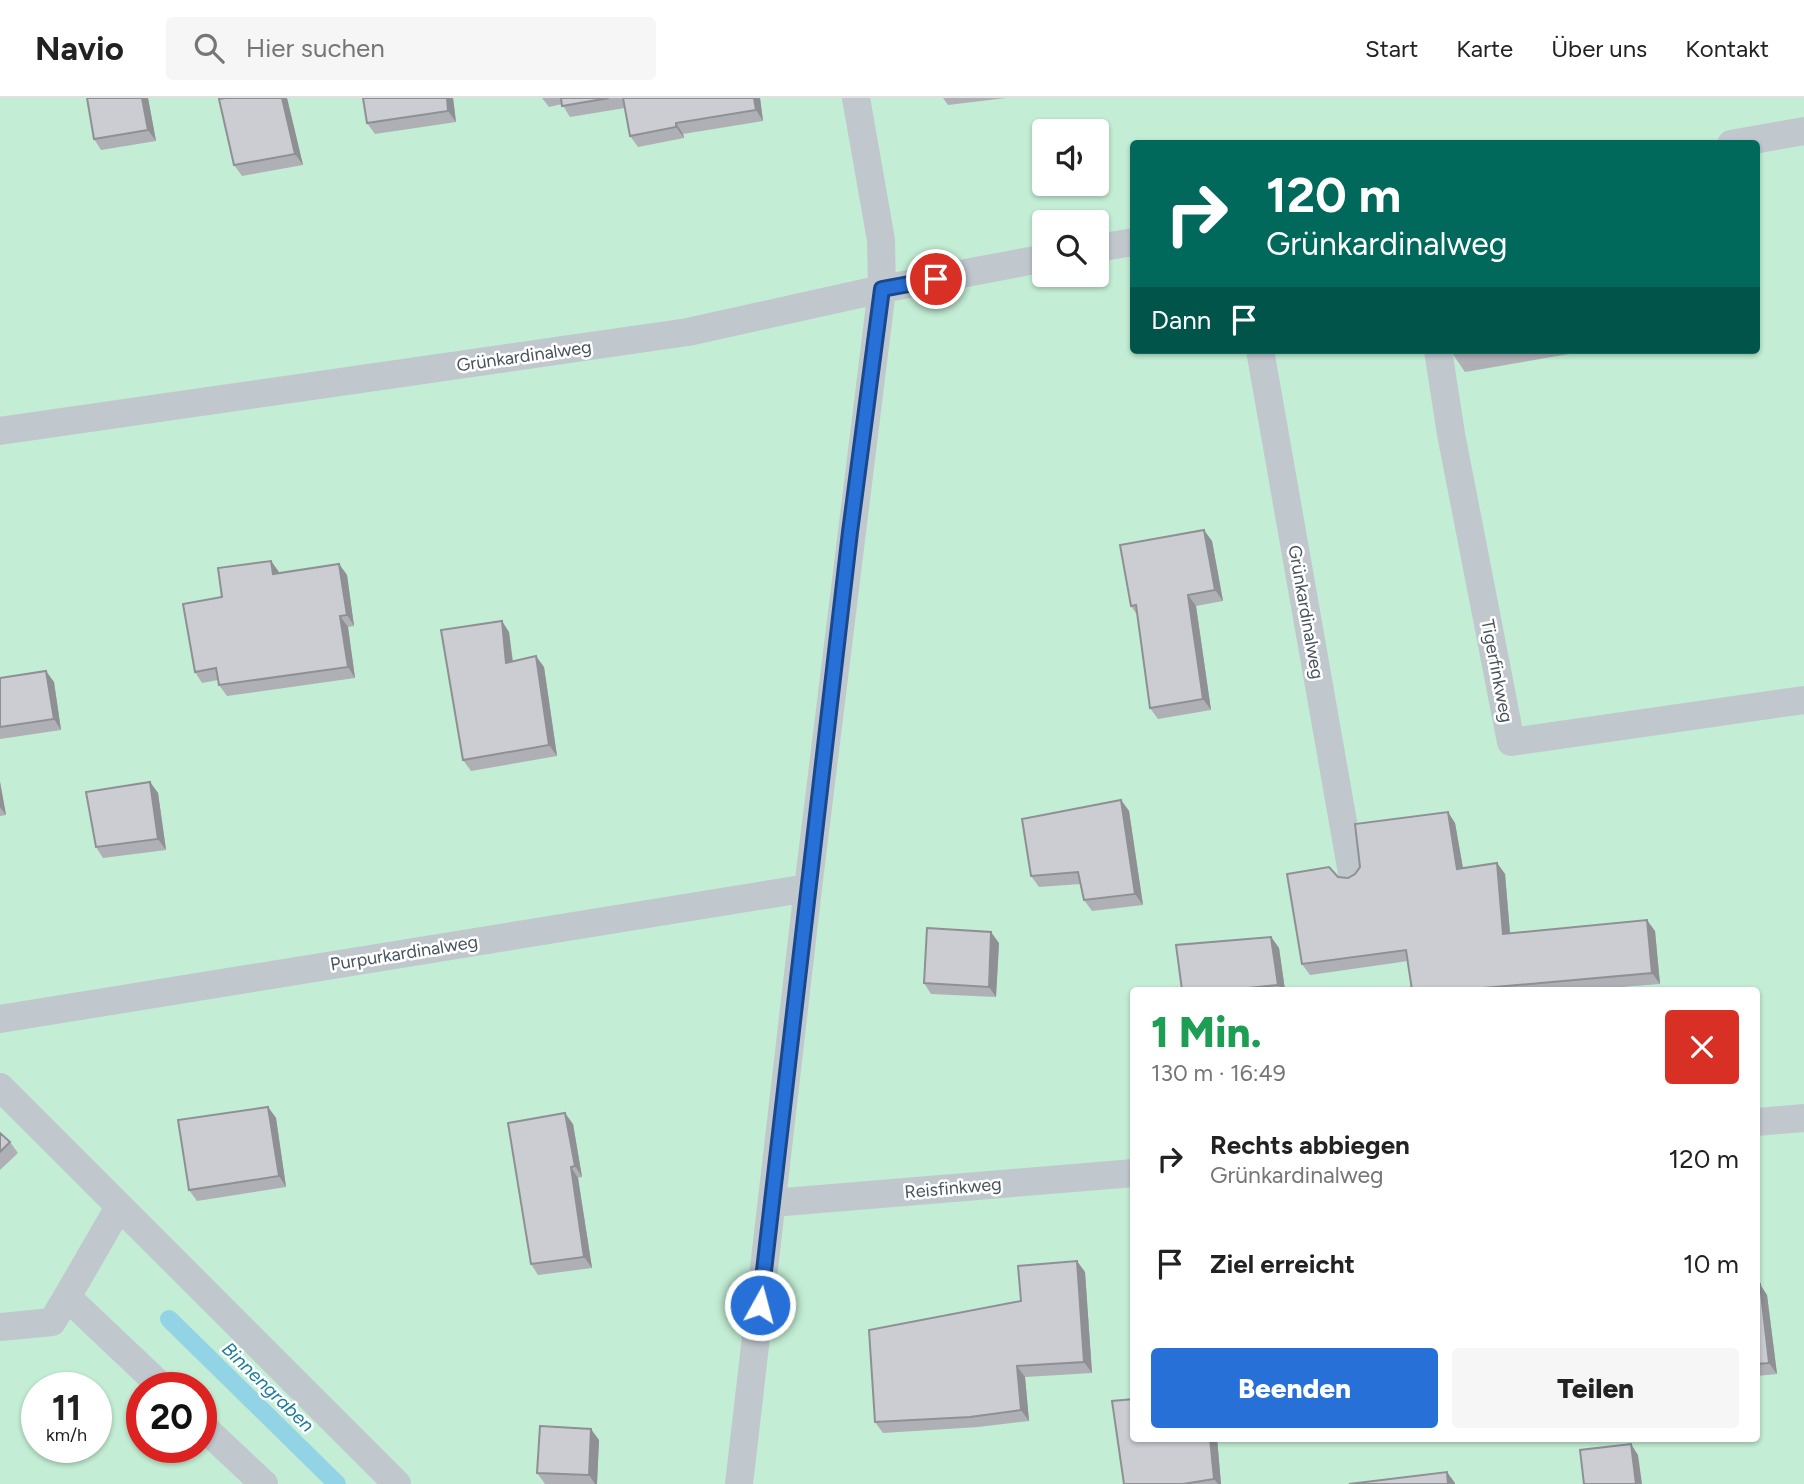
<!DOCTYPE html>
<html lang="de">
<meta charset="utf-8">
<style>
body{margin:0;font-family:Figtree,sans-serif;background:#f6f6f6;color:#222;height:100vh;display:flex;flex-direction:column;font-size:26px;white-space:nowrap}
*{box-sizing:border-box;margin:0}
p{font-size:23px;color:#767676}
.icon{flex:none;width:38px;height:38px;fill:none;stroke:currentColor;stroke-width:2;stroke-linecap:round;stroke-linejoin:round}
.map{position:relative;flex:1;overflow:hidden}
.details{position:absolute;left:1130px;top:889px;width:630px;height:455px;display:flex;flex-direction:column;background:#fff;border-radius:7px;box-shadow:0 2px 5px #0004}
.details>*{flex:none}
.banner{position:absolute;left:1130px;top:42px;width:630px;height:214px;border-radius:7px;box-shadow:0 2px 5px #0004;background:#00695c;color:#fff;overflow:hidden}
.controls{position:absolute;left:1032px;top:21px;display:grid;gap:14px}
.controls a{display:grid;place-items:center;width:77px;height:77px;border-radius:7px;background:#fff;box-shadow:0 2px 5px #0004;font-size:35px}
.speed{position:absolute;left:21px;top:1274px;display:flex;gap:14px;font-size:35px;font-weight:700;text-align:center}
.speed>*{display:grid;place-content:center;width:91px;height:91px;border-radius:50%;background:#fff;box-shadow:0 2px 5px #0004;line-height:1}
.speed small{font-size:18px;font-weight:400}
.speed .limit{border:10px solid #d22;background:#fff;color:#111}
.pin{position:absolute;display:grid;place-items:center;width:60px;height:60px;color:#fff;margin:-30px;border:4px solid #fff;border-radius:50%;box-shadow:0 2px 7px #0007}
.me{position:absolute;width:77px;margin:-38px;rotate:7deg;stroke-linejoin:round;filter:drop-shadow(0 0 5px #0008)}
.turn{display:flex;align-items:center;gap:24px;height:147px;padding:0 21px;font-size:32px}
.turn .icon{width:91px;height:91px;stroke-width:2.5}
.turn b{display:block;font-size:49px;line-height:60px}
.then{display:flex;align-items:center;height:66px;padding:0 21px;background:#0003;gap:14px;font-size:26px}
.round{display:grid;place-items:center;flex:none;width:74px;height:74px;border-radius:7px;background:#f6f6f6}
.summary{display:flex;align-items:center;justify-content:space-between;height:119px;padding:0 21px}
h1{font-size:42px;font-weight:800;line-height:52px;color:#1e9e55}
.primary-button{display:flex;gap:14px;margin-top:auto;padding:14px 21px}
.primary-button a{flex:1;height:80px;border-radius:7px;background:#2770d7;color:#fff;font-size:28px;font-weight:800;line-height:80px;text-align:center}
.primary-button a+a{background:#f6f6f6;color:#222}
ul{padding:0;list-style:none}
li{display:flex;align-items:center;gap:21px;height:105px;padding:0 21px}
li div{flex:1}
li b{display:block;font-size:26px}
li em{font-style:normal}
header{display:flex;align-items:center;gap:42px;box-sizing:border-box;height:98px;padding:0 35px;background:#fff;border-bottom:2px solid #e0e0e0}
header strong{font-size:33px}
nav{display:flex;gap:38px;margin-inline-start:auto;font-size:24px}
.search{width:490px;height:63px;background:#f6f6f6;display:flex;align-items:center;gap:18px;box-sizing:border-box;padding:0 24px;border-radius:7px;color:#767676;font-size:26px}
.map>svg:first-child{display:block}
.green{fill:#c3edd4;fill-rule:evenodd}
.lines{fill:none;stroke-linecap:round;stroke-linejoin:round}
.stream{stroke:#93d3e6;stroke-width:18}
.service{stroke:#c0c8ce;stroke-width:28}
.wall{fill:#afb0b5}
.shaded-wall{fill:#8e9094}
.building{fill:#cbcdd3;stroke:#8e9094;stroke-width:2}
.route-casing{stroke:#19498c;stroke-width:18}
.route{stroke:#2770d7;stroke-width:12}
.labels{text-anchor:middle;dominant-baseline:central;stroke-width:5;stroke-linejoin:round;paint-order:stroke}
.street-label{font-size:18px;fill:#4a535d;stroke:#fff}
.water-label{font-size:19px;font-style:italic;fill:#177d9c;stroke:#fff}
</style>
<header>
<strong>Navio</strong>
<div class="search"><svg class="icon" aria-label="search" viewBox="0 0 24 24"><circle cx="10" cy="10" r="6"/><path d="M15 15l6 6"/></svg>Hier suchen</div>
<nav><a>Start</a><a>Karte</a><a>Über uns</a><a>Kontakt</a></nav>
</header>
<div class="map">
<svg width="1804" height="1386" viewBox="0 0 1804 1386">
<rect width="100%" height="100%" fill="#f3f1f1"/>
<path class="green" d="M0,0H1804V1386H0ZM1045,33H1097V86H1045ZM1134,46H1757V252H1134ZM1045,124H1097V177H1045ZM1134,892H1757V1340H1134ZM37,1290H96V1349H37ZM142,1290H201V1349H142Z"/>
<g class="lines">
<path class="stream" d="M169,1221L337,1386"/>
<path class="service" d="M1731,46L1804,33
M1097,150L1134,144
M1260,252L1352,775
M1438,252L1451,336L1511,644L1804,602
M0,333L688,234L882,191L1045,160
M0,921L808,790
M0,989L397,1386
M1757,1024L1804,1020
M772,1105L1134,1075
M119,1109L67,1199L163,1290
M0,1229L52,1224L67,1199
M201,1327L264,1386
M739,1386L808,790L882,191L881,142L856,0"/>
</g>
<path class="wall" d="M148,0L156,43L101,52L94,41Z
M287,0L303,67L242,78L234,67Z
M363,0H453L456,24L375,36L367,25Z
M542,0H760L763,23L683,36L684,40L638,49L630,38L625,10L570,19L562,6L549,9Z
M943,0H1006L948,7Z
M1450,252H1592L1465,274Z
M1212,443L1223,503L1196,508L1211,612L1158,621L1150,610L1137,517L1131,508Z
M271,463L279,475L339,466L347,477L354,528L348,529L355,580L227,598L219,587L218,582L202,585L195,574L222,499Z
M509,534L513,563L544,569L557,658L471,673L463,662Z
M0,580L54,584L61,632L0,641Z
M0,684L6,717L0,718Z
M150,684L158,695L166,752L103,760L96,749Z
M1121,702L1129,713L1143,807L1092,813L1084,802L1080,786L1039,789L1031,778Z
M1455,725L1463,770L1497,765L1505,776L1510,835L1655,833L1660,886L1583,892H1412L1408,863L1310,877L1302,866L1338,779L1348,780Z
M1271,839L1279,850L1285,892H1182Z
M999,845L996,899L931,896L924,885Z
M268,1009L276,1020L286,1089L197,1103L189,1092Z
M573,1026L582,1079L578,1080L592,1170L538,1177L531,1166Z
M0,1035L10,1044L18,1055L0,1072Z
M1085,1174L1092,1275L1025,1279L1029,1323L978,1329L883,1335L875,1324L1021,1203Z
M1757,1187L1767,1197L1777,1276L1757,1278Z
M1217,1340L1221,1386H1124Z
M599,1342L597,1386H545L537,1375Z"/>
<path class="shaded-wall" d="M142,0H148L156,43L148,32Z
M282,0H287L303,67L295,56Z
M447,0H453L456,24L448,13Z
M754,0H760L763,23L756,12Z
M676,25L683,36L684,40L676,29Z
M1204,432L1212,443L1223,503L1215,492Z
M271,463L279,474L281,487L273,476Z
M339,466L347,477L354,528L347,517Z
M1188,497L1196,508L1211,612L1203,601Z
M340,518L348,529L355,580L348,569Z
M502,523L509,534L514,576L506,565Z
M536,558L544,569L557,658L549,647Z
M46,573L54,584L61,632L54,621Z
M0,684L6,717L0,709Z
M150,684L158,695L166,752L158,741Z
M1121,702L1129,713L1143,807L1135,796Z
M1448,714L1455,725L1465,782L1457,771Z
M1497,765L1505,776L1511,847L1503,836Z
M1647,822L1655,833L1660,886L1652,875Z
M991,834L999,845L996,899L989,889Z
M1271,839L1279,850L1285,892H1282L1278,887Z
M268,1009L276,1020L286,1089L279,1078Z
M565,1015L573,1026L582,1079L575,1068Z
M571,1069L578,1080L592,1170L584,1159Z
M1077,1163L1085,1174L1092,1275L1084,1264Z
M1760,1186L1767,1197L1777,1276L1769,1265Z
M1017,1268L1025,1279L1029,1323L1021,1312Z
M591,1331L599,1342L597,1386H595L589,1377Z
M1210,1340H1217L1221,1386H1218L1214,1381Z
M1631,1346L1638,1357L1642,1386H1636Z
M1447,1374L1455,1385V1386H1448Z"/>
<path class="building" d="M87,0H142L148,32L94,41Z
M225,0H282L295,56L234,67L219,1Z
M363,0H447L448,13L367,25Z
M561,0H609L562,8Z
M623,0H754L756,12L676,25V29L630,38Z
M1204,432L1215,492L1188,497L1203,601L1150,610L1136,507L1131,508L1120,447Z
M271,463L273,476L339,466L347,517L340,518L348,569L219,587L216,570L195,574L183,506L222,499L218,470Z
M502,523L506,565L536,558L549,647L463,662L441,532Z
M46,573L54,621L0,629V580Z
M150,684L158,741L96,749L86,694Z
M1121,702L1135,796L1084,802L1078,774L1031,778L1022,721Z
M1448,714L1457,771L1497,765L1503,836L1647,822L1652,875L1484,890V892H1412L1406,852L1302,866L1287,776L1329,769L1338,779L1348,780L1355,776L1360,769L1355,726Z
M927,830L991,834L989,889L924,885Z
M1271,839L1278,887L1249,890V892H1182L1176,847Z
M268,1009L279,1078L189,1092L178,1022Z
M565,1015L575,1068L571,1069L584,1159L531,1166L508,1025Z
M0,1035L10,1044L0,1054Z
M1077,1163L1084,1264L1017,1268L1021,1312L970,1319L875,1324L869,1232L1021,1203L1018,1168Z
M1760,1186L1769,1265L1757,1266V1187Z
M1134,1301V1340H1210L1214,1381L1183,1386H1124L1112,1303Z
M540,1328L591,1331L589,1377L537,1375Z
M1631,1346L1636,1386H1584L1580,1352Z
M1447,1374L1448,1386H1349Z"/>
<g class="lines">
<defs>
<path id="route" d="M760,1207L850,434L882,191L936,181"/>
</defs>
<use href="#route" class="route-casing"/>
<use href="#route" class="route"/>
</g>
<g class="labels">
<g class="street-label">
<text transform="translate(524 258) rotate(-8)">Grünkardinalweg</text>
<text transform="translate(1306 514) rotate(80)">Grünkardinalweg</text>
<text transform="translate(1497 573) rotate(79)">Tigerfinkweg</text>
<text transform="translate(404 855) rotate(-9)">Purpurkardinalweg</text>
<text transform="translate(953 1090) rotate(-5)">Reisfinkweg</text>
</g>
<g class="water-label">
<text transform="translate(268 1289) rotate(44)">Binnengraben</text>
</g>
</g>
</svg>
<div class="controls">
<a><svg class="icon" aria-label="sound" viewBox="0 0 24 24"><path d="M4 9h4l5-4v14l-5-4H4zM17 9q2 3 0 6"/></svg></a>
<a><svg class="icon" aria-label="search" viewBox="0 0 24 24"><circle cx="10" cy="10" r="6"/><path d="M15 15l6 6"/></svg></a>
</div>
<div class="speed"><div>11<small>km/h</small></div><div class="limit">20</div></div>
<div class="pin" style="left:936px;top:181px;background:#d93025"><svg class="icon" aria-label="arrive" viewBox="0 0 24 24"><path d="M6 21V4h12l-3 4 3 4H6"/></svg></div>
<svg class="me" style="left:760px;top:1207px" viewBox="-20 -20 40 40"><circle r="17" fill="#2770d7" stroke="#fff" stroke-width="3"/><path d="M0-11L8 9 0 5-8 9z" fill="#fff"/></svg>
<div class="banner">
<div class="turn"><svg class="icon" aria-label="right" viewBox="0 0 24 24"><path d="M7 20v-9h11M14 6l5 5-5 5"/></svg><div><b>120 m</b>Grünkardinalweg</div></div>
<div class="then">Dann<svg class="icon" aria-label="arrive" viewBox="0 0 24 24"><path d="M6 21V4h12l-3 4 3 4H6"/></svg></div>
</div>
<section class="details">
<div class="summary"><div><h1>1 Min.</h1><p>130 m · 16:49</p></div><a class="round" style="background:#d93025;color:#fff"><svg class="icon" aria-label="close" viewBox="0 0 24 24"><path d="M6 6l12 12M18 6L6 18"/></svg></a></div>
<ul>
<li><svg class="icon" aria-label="right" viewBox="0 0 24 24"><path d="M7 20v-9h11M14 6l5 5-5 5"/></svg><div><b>Rechts abbiegen</b><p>Grünkardinalweg</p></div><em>120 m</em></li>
<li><svg class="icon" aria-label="arrive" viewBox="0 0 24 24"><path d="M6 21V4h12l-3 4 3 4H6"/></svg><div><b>Ziel erreicht</b></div><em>10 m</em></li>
</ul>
<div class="primary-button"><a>Beenden</a><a>Teilen</a></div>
</section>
</div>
